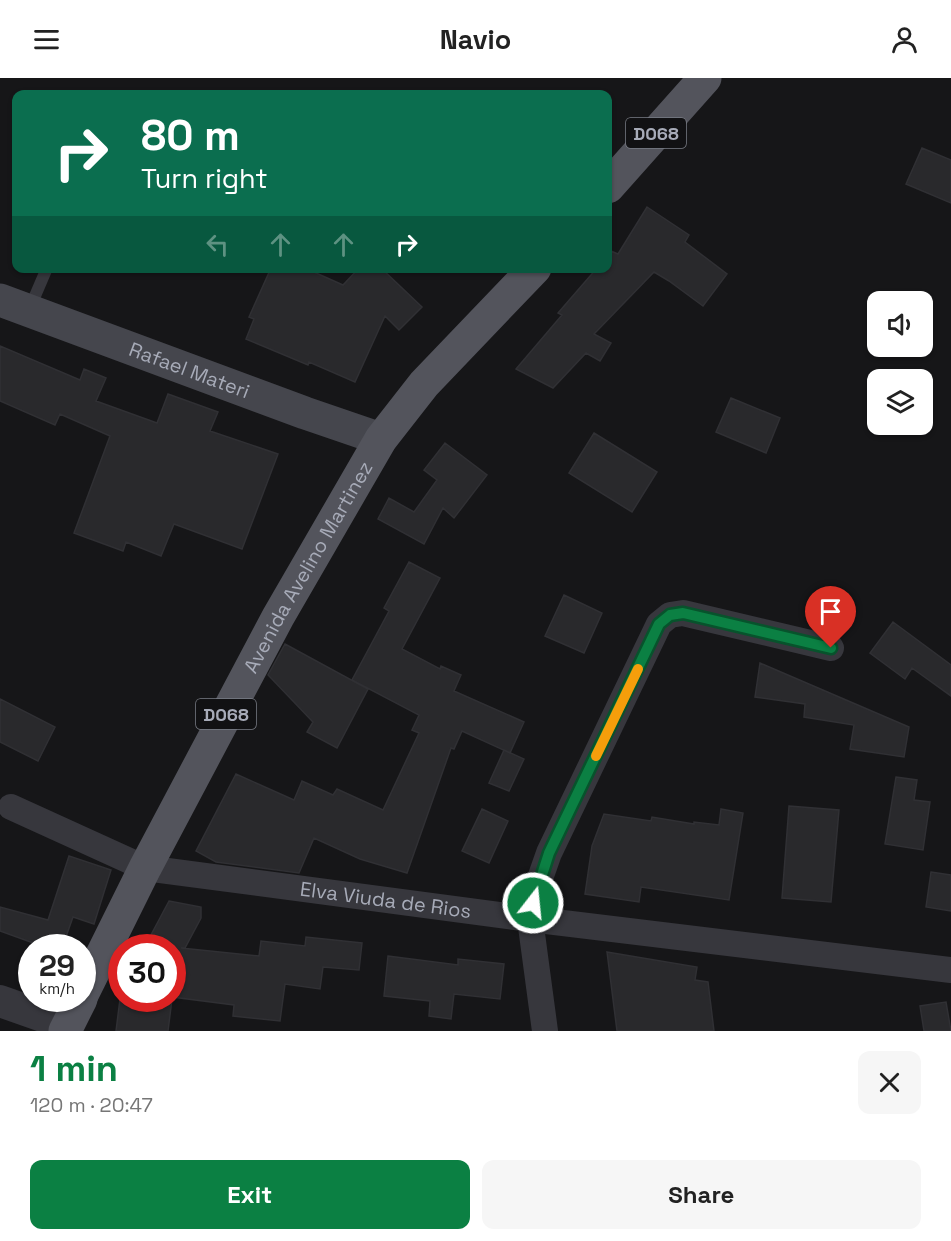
<!DOCTYPE html>
<meta charset="utf-8">
<style>
body{margin:0;font-family:"Space Grotesk",sans-serif;background:#f6f6f6;color:#222;height:100vh;display:flex;flex-direction:column;font-size:22px;white-space:nowrap}
*{box-sizing:border-box;margin:0}
p{font-size:20px;color:#767676}
.icon{flex:none;width:33px;height:33px;fill:none;stroke:currentColor;stroke-width:2;stroke-linecap:round;stroke-linejoin:round}
.map{position:relative;height:953px;overflow:hidden}
.panel{display:flex;flex-direction:column;background:#fff;flex:1}
.panel>*{flex:none}
.hud{position:absolute;left:12px;top:12px;width:600px;height:183px;border-radius:12px;box-shadow:0 2px 4px #0004;background:#0b6e4f;color:#fff;overflow:hidden}
.tools{position:absolute;left:867px;top:213px;display:grid;gap:12px}
.tools a{display:grid;place-items:center;width:66px;height:66px;border-radius:12px;background:#fff;box-shadow:0 2px 4px #0004;font-size:30px}
.speed{position:absolute;left:18px;top:856px;display:flex;gap:12px;font-size:30px;font-weight:700;text-align:center}
.speed>*{display:grid;place-content:center;width:78px;height:78px;border-radius:50%;background:#fff;box-shadow:0 2px 4px #0004;line-height:1}
.speed small{font-size:15px;font-weight:400}
.speed .limit{border:9px solid #d22;background:#fff;color:#111}
.pin{position:absolute;display:grid;place-items:center;width:51px;height:51px;color:#fff;margin:-62px -26px;border-radius:50% 50% 50% 0;rotate:-45deg;box-shadow:0 0 6px #0007}
.pin .icon{rotate:45deg}
.me{position:absolute;width:66px;margin:-33px;rotate:16deg;stroke-linejoin:round;filter:drop-shadow(0 0 4px #0008)}
.turn{display:flex;align-items:center;gap:21px;height:126px;padding:0 30px;font-size:27px}
.turn .icon{width:78px;height:78px;stroke-width:2.5}
.turn b{display:block;font-size:42px;line-height:51px}
.lanes{display:flex;align-items:center;height:57px;padding:0 30px;background:#0003;justify-content:center;gap:30px;direction:ltr}
.lanes .off{opacity:.35}
.round{display:grid;place-items:center;flex:none;width:63px;height:63px;border-radius:12px;background:#f6f6f6}
.summary{display:flex;align-items:center;justify-content:space-between;height:102px;padding:0 30px}
h1{font-size:36px;font-weight:700;line-height:45px;color:#0b8043}
.action{display:flex;gap:12px;margin-top:auto;padding:12px 30px}
.action a{flex:1;height:69px;border-radius:12px;background:#0b8043;color:#fff;font-size:24px;font-weight:700;line-height:69px;text-align:center}
.action a+a{background:#f6f6f6;color:#222}
header{display:flex;justify-content:space-between;align-items:center;height:78px;padding:0 30px;background:#fff;font-size:27px;font-weight:700}
.map>svg:first-child{display:block}
.building{fill:#29292c;stroke:#303034;stroke-width:1.5}
.lines{fill:none;stroke-linecap:round;stroke-linejoin:round}
.service{stroke:#37373d;stroke-width:12}
.minor{stroke:#37373d;stroke-width:26}
.tertiary{stroke:#37373d;stroke-width:32}
.secondary{stroke:#45464d;stroke-width:33}
.primary{stroke:#53545c;stroke-width:33}
.route-casing{stroke:#07532c;stroke-width:15}
.route{stroke:#0b8043;stroke-width:10}
.slow{stroke:#f59e0b;stroke-width:10}
.labels{text-anchor:middle;dominant-baseline:central;stroke-width:6;stroke-linejoin:round;paint-order:stroke}
.shield{fill:#111113;stroke:#7a7d86;stroke-width:1.5}
.shield-label{font-size:18px;font-weight:bold;fill:#a7abb8}
.street-label{font-size:20px;fill:#a7abb8;stroke:#111113}
</style>
<header><svg class="icon" aria-label="menu" viewBox="0 0 24 24"><path d="M4 6h16M4 12h16M4 18h16"/></svg>Navio<svg class="icon" aria-label="person" viewBox="0 0 24 24"><circle cx="12" cy="8" r="4"/><path d="M4 21q1-7 8-7t8 7"/></svg></header>
<div class="map">
<svg width="951" height="953" viewBox="0 0 951 953">
<rect width="100%" height="100%" fill="#161618"/>
<path class="building" d="M922,70L951,82V125L906,106Z
M647,129L689,157L685,164L727,196L703,228L669,203L654,194L594,256L611,265L600,283L586,275L553,310L516,291L562,237L558,235L597,190H608V178L611,173L618,176Z
M271,190H305L343,207L359,190H381L422,229L399,252L385,238L355,304L309,284L308,287L246,261L254,241L249,239Z
M0,268L80,302L84,291L106,300L96,323L157,345L168,316L218,334L210,353L278,376L242,471L174,446L161,478L126,464L123,473L74,455L110,358L60,336L55,347L0,323Z
M731,320L780,340L766,375L716,354Z
M594,355L657,394L632,434L569,395Z
M445,365L487,397L454,440L443,430L424,466L378,441L389,420L414,434L437,402L424,392Z
M409,484L440,500L402,571L440,591L441,588L461,597L454,613L524,644L510,675L462,653L454,671L451,670L407,795L360,781L314,760L299,795L216,784L196,773L236,696L294,722L302,703L333,717L337,711L383,732L419,655L412,652L419,637L352,602L389,533L384,530Z
M564,517L602,535L584,575L545,558Z
M893,544L951,587V618L912,590L905,601L870,575Z
M285,566L368,611L337,670L307,654L313,644L268,597Z
M760,585L909,649L904,679L850,671L854,647L804,639L805,626L755,619Z
M0,621L55,649L38,683L0,664Z
M504,672L524,681L509,713L489,705Z
M896,699L917,702L914,722L930,724L923,772L885,766Z
M789,728L839,732L831,824L782,820Z
M482,731L508,743L489,785L462,773Z
M721,731L743,735L729,822L641,809L639,824L585,816L592,768L604,736L651,743L652,739L694,746V744L719,747Z
M69,778L111,792L94,846L73,839L62,870H47L0,853V829L48,842Z
M931,794L951,797V833L926,829Z
M169,823L201,829V840L185,870H181L259,878L261,863L305,868L306,859L362,865L359,892L323,889L320,911L285,906L280,943L233,938L234,927L172,919V870H144Z
M607,874L697,889L695,902L708,904L714,953H617Z
M388,878L458,887V881L504,886L500,921L454,916L451,941L429,938L430,923L384,918Z
M120,921H172L168,953H116Z
M946,924L951,953H924L920,928Z"/>
<g class="lines">
<path class="service" d="M29,232L47,190"/>
<g class="minor">
<path id="s1" d="M11,729L145,790L530,841L951,892"/>
<path d="M545,953L530,841L537,809L549,775L659,546L670,537L683,535L831,570"/>
</g>
<path class="tertiary" d="M0,923L68,947"/>
<path class="secondary" id="s2" d="M0,222L305,335L381,361"/>
<g class="primary">
<path d="M608,109L705,0"/>
<path id="s3" d="M82,917L145,790L278,539L381,361L424,306L535,190"/>
<path d="M65,953L81,921"/>
</g>
</g>
<g class="lines">
<defs>
<path id="route" d="M533,825L549,775L659,546L670,537L683,535L831,570"/>
</defs>
<use href="#route" class="route-casing"/>
<use href="#route" class="route"/>
<path class="slow" d="M596,678L638,591"/>
</g>
<g class="labels">
<g class="shield">
<rect x="626" y="40" width="60" height="30" rx="4.5"/>
<rect x="196" y="621" width="60" height="30" rx="4.5"/>
</g>
<g class="shield-label">
<text x="656" y="55">D068</text>
<text x="226" y="636">D068</text>
</g>
<g class="street-label">
<text stroke="none"><textPath href="#s2" startOffset="202">Rafael Materi</textPath></text>
<text stroke="none"><textPath href="#s3" startOffset="484">Avenida Avelino Martinez</textPath></text>
<text stroke="none"><textPath href="#s1" startOffset="390">Elva Viuda de Rios</textPath></text>
</g>
</g>
</svg>
<div class="tools">
<a><svg class="icon" aria-label="sound" viewBox="0 0 24 24"><path d="M4 9h4l5-4v14l-5-4H4zM17 9q2 3 0 6"/></svg></a>
<a><svg class="icon" aria-label="layers" viewBox="0 0 24 24"><path d="M12 4l9 5-9 5-9-5zM3 14l9 5 9-5"/></svg></a>
</div>
<div class="speed"><div>29<small>km/h</small></div><div class="limit">30</div></div>
<div class="pin" style="left:831px;top:570px;background:#d93025"><svg class="icon" aria-label="arrive" viewBox="0 0 24 24"><path d="M6 21V4h12l-3 4 3 4H6"/></svg></div>
<svg class="me" style="left:533px;top:825px" viewBox="-20 -20 40 40"><circle r="17" fill="#0b8043" stroke="#fff" stroke-width="3"/><path d="M0-11L8 9 0 5-8 9z" fill="#fff"/></svg>
<div class="hud">
<div class="turn"><svg class="icon" aria-label="right" viewBox="0 0 24 24"><path d="M7 20v-9h11M14 6l5 5-5 5"/></svg><div><b>80 m</b>Turn right</div></div>
<div class="lanes"><svg class="icon off" aria-label="left" viewBox="0 0 24 24"><path d="M17 20v-9H6M10 6l-5 5 5 5"/></svg><svg class="icon off" aria-label="ahead" viewBox="0 0 24 24"><path d="M12 20V5M6 11l6-6 6 6"/></svg><svg class="icon off" aria-label="ahead" viewBox="0 0 24 24"><path d="M12 20V5M6 11l6-6 6 6"/></svg><svg class="icon" aria-label="right" viewBox="0 0 24 24"><path d="M7 20v-9h11M14 6l5 5-5 5"/></svg></div>
</div>
</div>
<section class="panel">
<div class="summary"><div><h1>1 min</h1><p>120 m · 20:47</p></div><a class="round"><svg class="icon" aria-label="close" viewBox="0 0 24 24"><path d="M6 6l12 12M18 6L6 18"/></svg></a></div>
<div class="action"><a>Exit</a><a>Share</a></div>
</section>
